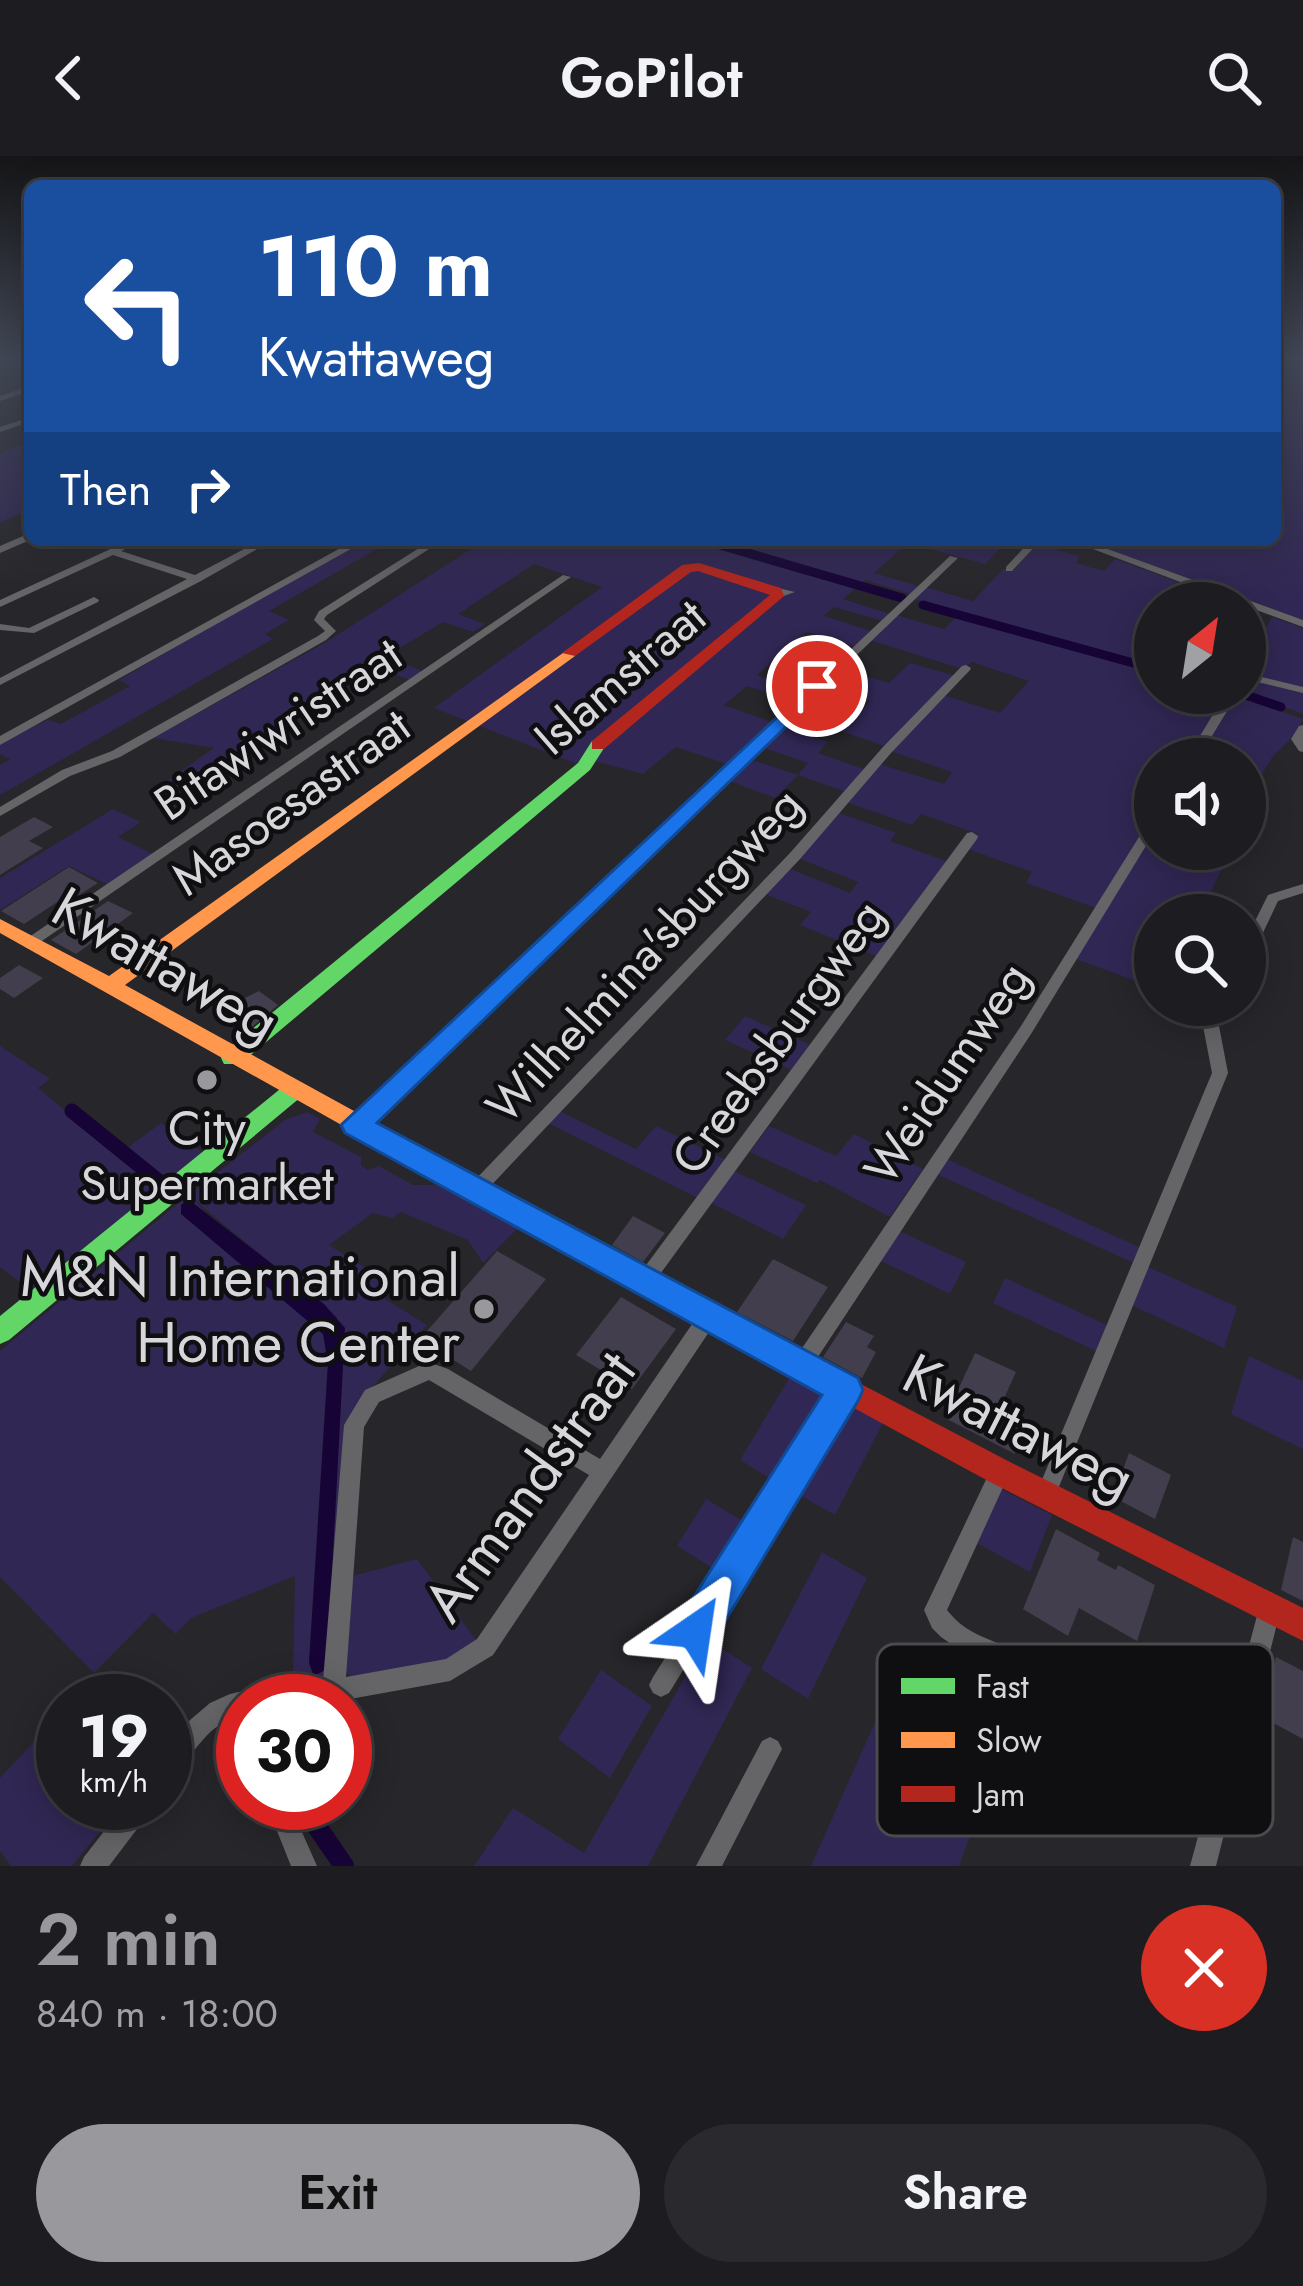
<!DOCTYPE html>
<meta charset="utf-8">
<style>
body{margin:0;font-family:Jost,sans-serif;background:#2a292d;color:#f1f3f6;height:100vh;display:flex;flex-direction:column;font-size:45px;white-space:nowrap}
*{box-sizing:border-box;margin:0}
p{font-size:39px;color:#a0a1a5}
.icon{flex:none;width:66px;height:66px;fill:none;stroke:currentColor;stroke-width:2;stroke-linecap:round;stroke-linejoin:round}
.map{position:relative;height:1710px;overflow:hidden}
.side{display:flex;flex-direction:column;background:#1d1c20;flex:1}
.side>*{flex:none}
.guide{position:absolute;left:24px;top:24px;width:1257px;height:366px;border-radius:18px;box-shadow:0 6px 30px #0003,0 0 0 3px #3b3a3e;background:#1a4fa0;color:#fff;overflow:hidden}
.needle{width:78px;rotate:30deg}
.tools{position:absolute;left:1134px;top:426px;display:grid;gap:24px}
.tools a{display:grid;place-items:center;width:132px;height:132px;border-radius:50%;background:#1d1c20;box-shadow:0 6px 30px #0003,0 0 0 3px #3b3a3e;font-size:60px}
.speed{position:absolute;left:36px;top:1518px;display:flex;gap:24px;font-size:60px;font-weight:700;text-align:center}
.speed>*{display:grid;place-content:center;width:156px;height:156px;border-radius:50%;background:#1d1c20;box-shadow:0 6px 30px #0003,0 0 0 3px #3b3a3e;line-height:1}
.speed small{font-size:30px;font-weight:400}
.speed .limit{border:18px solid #d22;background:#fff;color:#111}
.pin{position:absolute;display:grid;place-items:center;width:102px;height:102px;color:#fff;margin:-51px;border:6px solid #fff;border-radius:50%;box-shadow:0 3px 12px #0007}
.me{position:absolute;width:132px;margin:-66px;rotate:32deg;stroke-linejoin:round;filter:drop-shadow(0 0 9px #0008)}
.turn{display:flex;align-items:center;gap:42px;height:252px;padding:0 36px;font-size:54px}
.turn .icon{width:156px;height:156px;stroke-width:2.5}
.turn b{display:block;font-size:84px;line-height:102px}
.then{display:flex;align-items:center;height:114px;padding:0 36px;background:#0003;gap:24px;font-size:45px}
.round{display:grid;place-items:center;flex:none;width:126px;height:126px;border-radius:63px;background:#2a292d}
.summary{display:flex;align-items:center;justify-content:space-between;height:204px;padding:0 36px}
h1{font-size:72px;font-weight:600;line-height:90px;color:#99999d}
.cta{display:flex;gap:24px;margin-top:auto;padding:24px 36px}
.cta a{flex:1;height:138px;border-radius:72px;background:#99999d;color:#111;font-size:48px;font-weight:600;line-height:138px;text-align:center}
.cta a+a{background:#2a292d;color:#f1f3f6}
header{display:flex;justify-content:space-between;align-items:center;height:156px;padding:0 36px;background:#1d1c20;font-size:54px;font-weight:600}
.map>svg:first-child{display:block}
.green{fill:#312754;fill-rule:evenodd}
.water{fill:#170436}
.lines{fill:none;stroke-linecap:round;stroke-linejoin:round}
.canal-far2{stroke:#170436;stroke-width:9}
.canal-far1{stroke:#170436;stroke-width:15}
.canal{stroke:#170436;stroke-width:20}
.building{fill:#423e4d}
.street{fill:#656466;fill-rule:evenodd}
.fast{fill:#63d668;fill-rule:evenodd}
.slow{fill:#ff974d;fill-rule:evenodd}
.jam{fill:#b3261e;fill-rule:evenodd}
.route{fill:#1a73e8;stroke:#114b97;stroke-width:3}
.poi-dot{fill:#99999d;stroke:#0f0f11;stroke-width:4.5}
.labels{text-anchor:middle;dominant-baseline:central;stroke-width:9;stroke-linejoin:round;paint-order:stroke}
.street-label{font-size:48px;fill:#d7d7db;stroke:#0f0f11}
.poi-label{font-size:48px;fill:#d7d7db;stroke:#0f0f11}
.near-street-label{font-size:57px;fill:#d7d7db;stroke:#0f0f11}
.near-poi-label{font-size:57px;fill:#d7d7db;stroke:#0f0f11;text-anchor:end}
.key{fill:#0f0f11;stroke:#4b4b4e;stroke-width:3}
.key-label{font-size:33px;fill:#d7d7db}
</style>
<header><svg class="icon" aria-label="back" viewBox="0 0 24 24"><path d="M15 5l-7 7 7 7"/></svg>GoPilot<svg class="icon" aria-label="search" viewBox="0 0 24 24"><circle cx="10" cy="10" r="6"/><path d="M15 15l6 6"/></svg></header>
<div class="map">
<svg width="1303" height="1710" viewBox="0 0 1303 1710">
<rect width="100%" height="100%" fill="#27262a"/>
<path class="green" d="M1275,200H1303V464L1083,384H1275Z
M30,285V354L0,366V297Z
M393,384L269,455L289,464L265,478L273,483L0,639V609L10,603L0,598V586L48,564L61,568L130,530L119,524L349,391L335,384Z
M485,384L959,385L1009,384L985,408L908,387L874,417L918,430L910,438L865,424L843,443L890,458L882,465L834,451L824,460L871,475L855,491L806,476L757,519L806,536L796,546L747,530L724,549L774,567L730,609L676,591L643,618L587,603L579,609L434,552L602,431L534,408L458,458L485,468L473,476L443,466L385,501L423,515L410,524L371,510L177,638L160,630L214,592L153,582L328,485Z
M1041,384H1066L1057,394L1080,400L1076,407L1104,415L1115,403L1178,426L1164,447H1155V510L913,443L925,431L973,445L1003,413L1014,414Z
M896,459L944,473L956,461L1155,515V537L1228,538L1189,603H1155V660L1099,753L1026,727L1032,716L968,693L978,678L921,658L912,669L846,646L879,608L944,628L952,616L890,595L943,539L1000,557L1029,525L972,506L963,513L869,484Z
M1272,461L1303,472V558L1245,536V522L1256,520L1245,519V477L1261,481Z
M910,507L956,520L887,591L841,575L850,565L802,549L812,540L861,556L870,545L821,529L840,512L889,527Z
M1232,539L1303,563C1297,578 1291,583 1279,594C1262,610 1251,645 1245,667V603H1194Z
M781,569L828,586L818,597L866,614L846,636L798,619L775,642L724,623L746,602L798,619L808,607L758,590Z
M113,653L141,666L118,681L153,698L109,729L69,710L0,754V722Z
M839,657L896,677L890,685L949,706L878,801L800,769L811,756L762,737L788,712L850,737L858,726L798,702Z
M1155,670V693H1232L1199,759H1155V832L1076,803Z
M745,860L815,891L796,916L725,884Z
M0,890L50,923L38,932L166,1038L38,1140L0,1111Z
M557,954L636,993L656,970L728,1005L700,1043L546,966Z
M307,956L320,963L313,976L361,1001V1010L368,1014L379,1010L413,1029H438L518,1072L483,1107L468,1084L401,1056L392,1062L373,1057L329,1089L389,1127L379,1139L427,1169L360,1245L326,1523L305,1527L293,1518L295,1420L191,1462L176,1478L153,1457L94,1517L0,1421V1195L176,1049L285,964ZM193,1043L337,1161L313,1519L309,1506L328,1207L323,1178Z
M161,967L210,1002L175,1030L127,992Z
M769,970L836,1000L854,978L923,1013L890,1061L820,1024L817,1027L750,996Z
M942,1001L1141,1092L1134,1107L932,1016Z
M734,1015L806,1049L783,1083L711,1047Z
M895,1073L966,1106L950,1138L875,1102Z
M1144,1109L1237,1151L1224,1192L1129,1148Z
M1005,1122L1109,1170L1098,1196L993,1147Z
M1249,1200L1303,1225V1293L1231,1258Z
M791,1219L833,1241L782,1330L740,1304Z
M845,1247L883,1267L835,1359L796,1337Z
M999,1332L1052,1359L1030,1416L977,1387Z
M706,1343L758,1374L730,1423L677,1390Z
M822,1396L867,1422L808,1543L761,1513Z
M417,1403L476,1484L437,1510L351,1521L346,1517L352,1420Z
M707,1483L752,1512L648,1710H474L513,1652L584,1697Z
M601,1514L652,1550L610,1622L558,1583Z
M884,1546L995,1612L959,1710H811Z
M63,1555V1647H123L72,1710H11L0,1695V1622Z"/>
<path class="water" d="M188,1043L324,1148L345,1172L327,1513L314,1520L309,1507L328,1207L323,1178L181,1058V1049Z"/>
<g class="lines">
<path class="canal-far2" d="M703,384L902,442
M923,449L1155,513
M1240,537L1281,551"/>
<path class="canal-far1" d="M72,955L166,1031"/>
<path class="canal" d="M313,1647L318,1672L344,1710"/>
</g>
<path class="building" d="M34,661L53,671L29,685L43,692L0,719V681Z
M69,711L98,727L79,739L71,737L24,768L1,755Z
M108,745L133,757L76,798L51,784Z
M19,809L43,822L14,842L0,833V822Z
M259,835L278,849L252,871L220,854Z
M633,1060L665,1077L643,1106L612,1089Z
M497,1095L546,1123L471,1215L420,1183Z
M773,1103L828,1131L793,1185L737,1156Z
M621,1141L676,1173L632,1233L576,1199Z
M846,1166L874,1180L867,1191L876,1196L862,1222L823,1201Z
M975,1197L1016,1216L996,1260L1025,1274L1015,1298L945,1262Z
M1129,1297L1171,1319L1155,1363L1113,1341Z
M1056,1373L1100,1397L1097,1404L1116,1414L1118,1409L1155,1429L1137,1485L1079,1452L1068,1480L1023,1453Z
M1293,1381L1303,1386V1445L1281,1434Z
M1276,1501L1303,1515V1583L1262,1561Z"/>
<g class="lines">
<path class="street" d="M30,230V235L0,245V240Z
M30,261V266L0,276V271Z
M30,377V384L0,397V390Z
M130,384H143L121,395L195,419L261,384H273L201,425L0,529V522L187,423L113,399L0,451V444Z
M432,384H443L327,459L324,463L336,475L326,484L120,601L70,620L0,660V651L62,614L112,595L318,480L325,475L314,464L319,455Z
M1031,384H1041L1012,415H1006V411Z
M1069,384H1083L1303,464V471L1245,450V447H1236Z
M346,389L351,392L349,394L0,589V580Z
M950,400L958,402L362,973H350L348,969L350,965Z
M563,419L571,421L36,789H26L24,786L26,783Z
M774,431L795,436L778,442L769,434Z
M94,441L99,444L98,446L34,477L0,474V468L29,472Z
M966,509L971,512L970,514L891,597L800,703L483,1038L477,1040L471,1038L468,1033L471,1028L790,697L883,591L962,510Z
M1245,517L1303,531V537L1245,523Z
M1226,537H1238L1198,603H1186Z
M1303,569V596L1299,595L1291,583L1299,570Z
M1155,661V675L1031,878L808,1216L801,1219L794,1216L791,1210L794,1204L1021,870L1149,665Z
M972,676L978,680L977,683L650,1132L644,1134L638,1132L635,1126L638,1120L967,677Z
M1303,728V737L1278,745L1252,800L1245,805V785L1268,739Z
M1214,849H1228L1219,870L1228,917L1056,1338L1053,1345L1046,1348L1039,1345L1036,1338L1212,917L1203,870Z
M708,1153L715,1155L717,1161L715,1167L493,1499L450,1525L339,1545H261L265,1537L323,1525L344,1269L365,1234L428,1206L448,1213L600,1303L701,1155ZM429,1224L589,1319L477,1483L446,1503L346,1521L364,1271L379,1246Z
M845,1225L852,1228L855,1234L852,1240L669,1537L661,1541L653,1537L649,1529L653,1521L838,1228Z
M1000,1306L1007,1309L1010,1316L947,1454C970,1484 1004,1486 1036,1502C1098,1532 1159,1565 1221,1596L1259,1452L1262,1444L1270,1441L1278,1444L1281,1452L1216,1710H1190L1215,1618L1020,1517L964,1497L941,1481L932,1472L924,1454L993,1309Z
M243,1535L251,1539L254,1545H243V1559C209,1565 192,1599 173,1624L165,1628V1596L190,1564L210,1547L230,1538Z
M770,1581L778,1585L782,1593L722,1710H696L762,1585Z
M126,1647H153L150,1656L109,1710H80L84,1701Z
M274,1647H298L301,1674L317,1710H291L277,1675Z"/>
<path class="fast" d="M598,584L606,589L590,614L240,908H224L221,902L224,896L578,607L592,585Z
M293,927L301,929L304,935L301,941L9,1184L0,1188V1160L285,929Z"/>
<path class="slow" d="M570,492L575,494V500L125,829L587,1083L590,1090L587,1097L578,1100L569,1097L0,777V763L109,820Z"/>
<path class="jam" d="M699,407L781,432L784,440L604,593H592V585L770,439L698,415L691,416L575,500L562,497L682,409Z
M578,1080L1010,1306L1303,1452V1485L990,1326L569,1097L566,1090L569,1083Z"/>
</g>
<linearGradient id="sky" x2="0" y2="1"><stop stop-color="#151517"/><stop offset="0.46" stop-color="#414755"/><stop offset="1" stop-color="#414755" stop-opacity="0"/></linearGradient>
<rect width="1303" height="439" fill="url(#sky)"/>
<path class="route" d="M817,524L824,526V534L377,967L858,1222L863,1234L858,1245L710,1490L695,1496L681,1490L675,1475L681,1461L822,1239L345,977L341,969Z"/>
<g class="poi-dot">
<circle cx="207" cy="924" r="12"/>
<circle cx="484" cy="1153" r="12"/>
</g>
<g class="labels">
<g class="street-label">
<text transform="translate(620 521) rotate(-41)">Islamstraat</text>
<text transform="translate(278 573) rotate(-34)">Bitawiwristraat</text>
<text transform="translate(291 646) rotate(-36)">Masoesastraat</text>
<text transform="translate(644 799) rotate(-47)">Wilhelmina'sburgweg</text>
<text transform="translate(778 881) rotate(-54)">Creebsburgweg</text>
<text transform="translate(947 917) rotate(-56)">Weidumweg</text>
</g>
<g class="poi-label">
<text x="207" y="972">City<tspan x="207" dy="55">Supermarket</tspan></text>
</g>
<g class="near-street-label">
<text transform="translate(166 808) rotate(30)">Kwattaweg</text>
<text transform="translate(1019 1270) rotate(27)">Kwattaweg</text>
<text transform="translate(529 1330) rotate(-54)">Armandstraat</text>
</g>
<g class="near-poi-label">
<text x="460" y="1120">M&amp;N International<tspan x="460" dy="66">Home Center</tspan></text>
</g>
</g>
<rect x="877" y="1488" width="396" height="192" rx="18" class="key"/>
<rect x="901" y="1522" width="54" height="16" fill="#63d668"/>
<rect x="901" y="1576" width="54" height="16" fill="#ff974d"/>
<rect x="901" y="1630" width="54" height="16" fill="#b3261e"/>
<g class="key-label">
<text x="976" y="1542">Fast</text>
<text x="976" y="1596">Slow</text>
<text x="976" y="1650">Jam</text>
</g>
</svg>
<div class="tools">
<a><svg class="needle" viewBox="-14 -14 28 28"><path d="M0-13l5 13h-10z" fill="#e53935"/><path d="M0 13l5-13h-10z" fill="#a0a1a5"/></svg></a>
<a><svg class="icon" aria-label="sound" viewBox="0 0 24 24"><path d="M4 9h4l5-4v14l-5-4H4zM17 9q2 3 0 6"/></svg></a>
<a><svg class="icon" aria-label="search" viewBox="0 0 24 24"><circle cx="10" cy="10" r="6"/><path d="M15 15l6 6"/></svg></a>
</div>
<div class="speed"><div>19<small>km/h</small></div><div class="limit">30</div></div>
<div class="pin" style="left:817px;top:530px;background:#d93025"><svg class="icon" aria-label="arrive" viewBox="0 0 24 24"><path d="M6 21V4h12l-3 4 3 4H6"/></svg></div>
<svg class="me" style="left:695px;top:1475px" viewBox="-20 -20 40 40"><path d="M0-17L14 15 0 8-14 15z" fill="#1a73e8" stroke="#fff" stroke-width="4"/></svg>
<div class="guide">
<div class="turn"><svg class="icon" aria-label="left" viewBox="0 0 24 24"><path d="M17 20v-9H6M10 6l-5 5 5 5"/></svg><div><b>110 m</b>Kwattaweg</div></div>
<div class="then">Then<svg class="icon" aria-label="right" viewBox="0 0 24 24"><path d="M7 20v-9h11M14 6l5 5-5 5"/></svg></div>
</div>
</div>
<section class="side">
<div class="summary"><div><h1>2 min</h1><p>840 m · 18:00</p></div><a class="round" style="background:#d93025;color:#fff"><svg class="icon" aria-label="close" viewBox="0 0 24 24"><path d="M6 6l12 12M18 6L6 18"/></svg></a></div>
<div class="cta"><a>Exit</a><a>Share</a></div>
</section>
